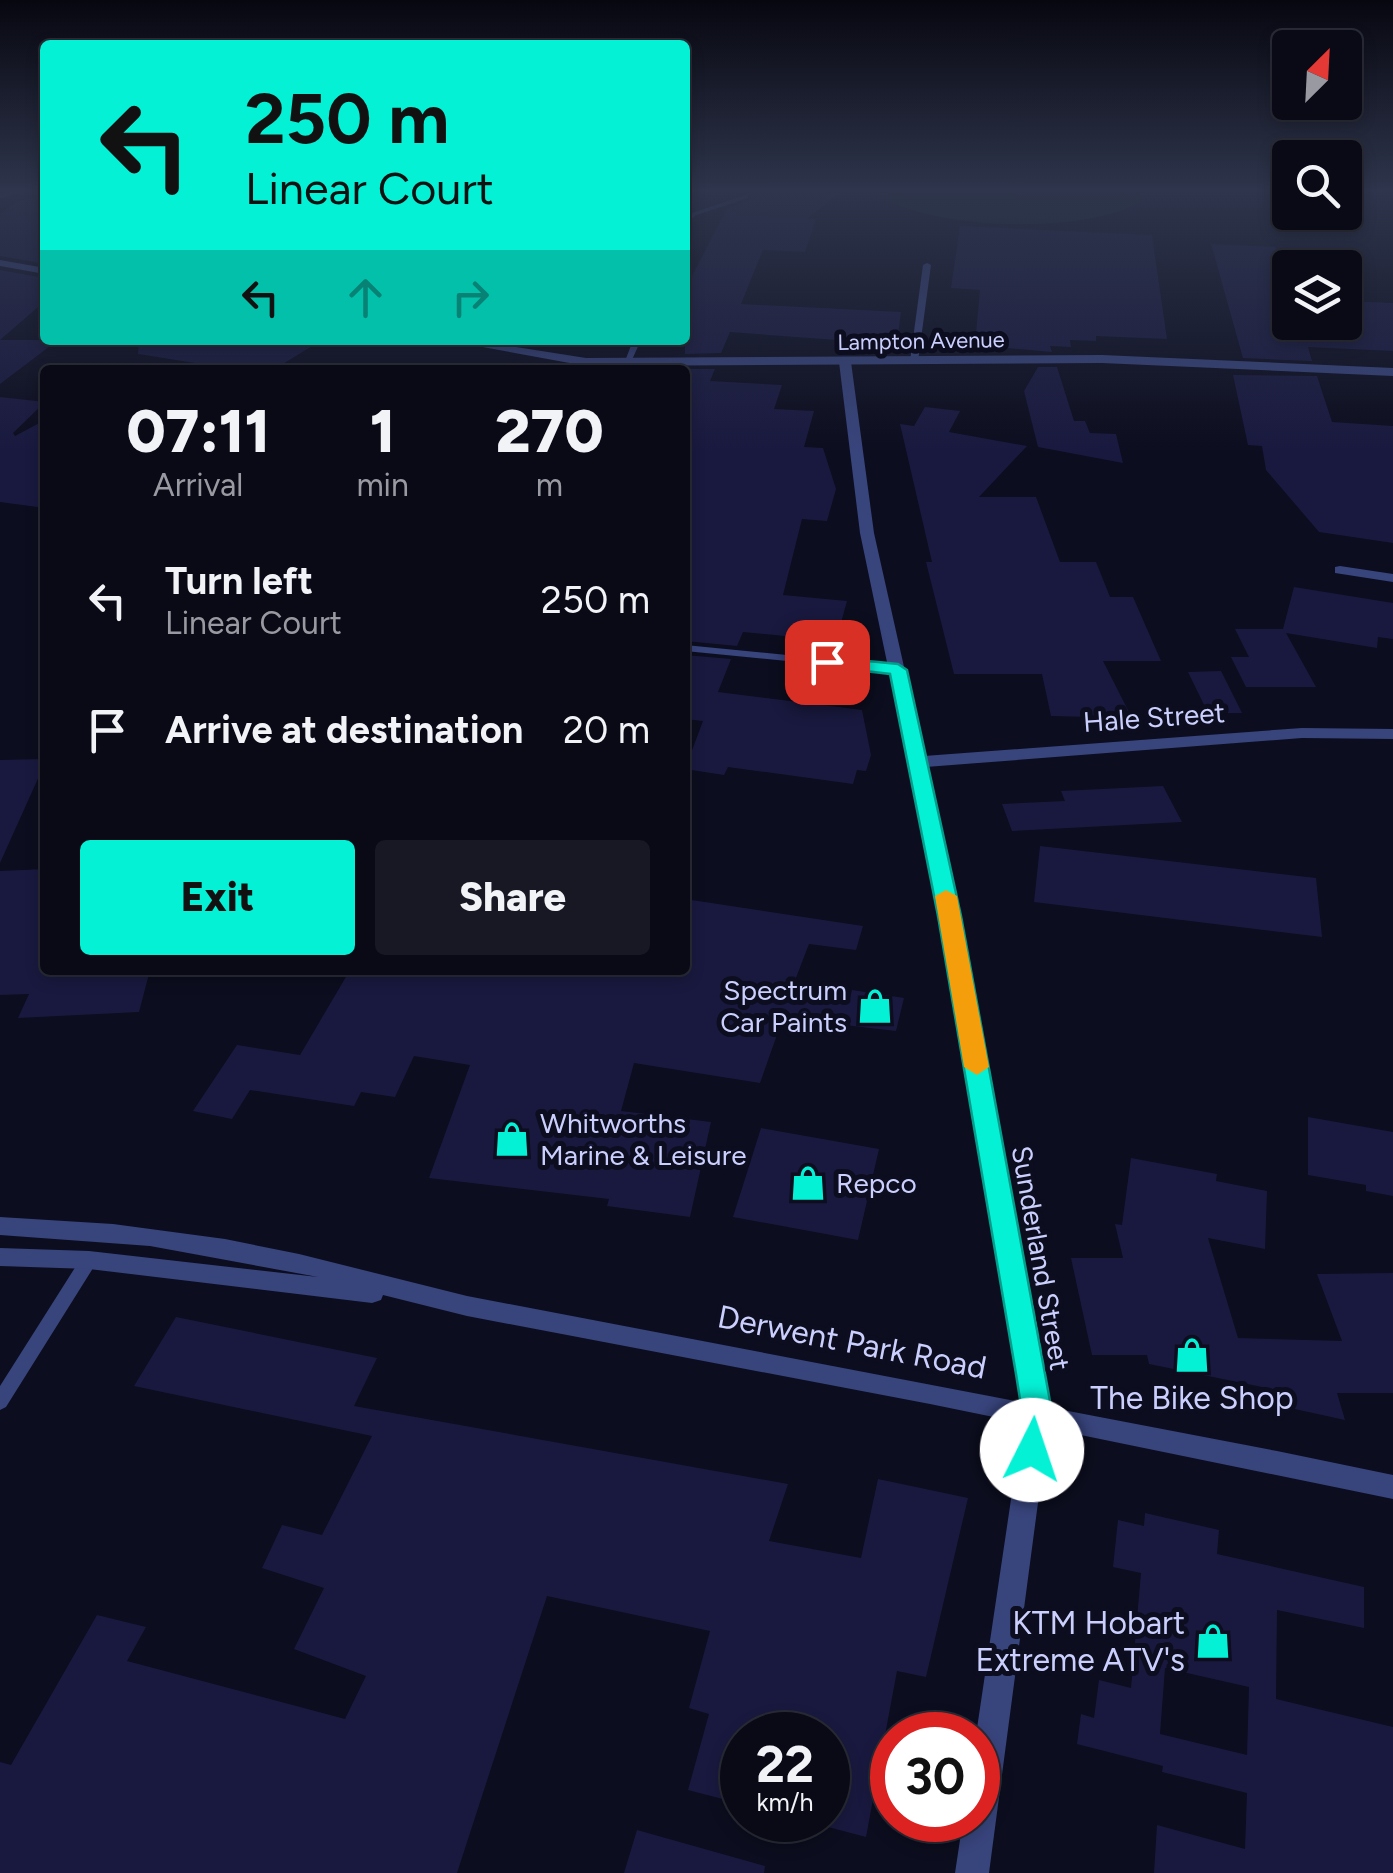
<!DOCTYPE html>
<style>
body{margin:0;font-family:Figtree,sans-serif;background:#171823;color:#f1f3f6;height:100vh;display:flex;flex-direction:column;font-size:38px;white-space:nowrap}
*{box-sizing:border-box;margin:0}
p{font-size:32px;color:#999aa1}
.icon{flex:none;width:55px;height:55px;fill:none;stroke:currentColor;stroke-width:2;stroke-linecap:round;stroke-linejoin:round}
.map{position:relative;flex:1;overflow:hidden}
.details{position:absolute;left:40px;top:365px;width:650px;height:610px;display:flex;flex-direction:column;background:#090a16;border-radius:10px;box-shadow:0 5px 15px #0003,0 0 0 2px #292b35}
.details>*{flex:none}
.top-card{position:absolute;left:40px;top:40px;width:650px;height:305px;border-radius:10px;box-shadow:0 5px 15px #0003,0 0 0 2px #292b35;background:#04f1d6;color:#111;overflow:hidden}
.needle{width:65px;rotate:24deg}
.tools{position:absolute;left:1272px;top:30px;display:grid;gap:20px}
.tools a{display:grid;place-items:center;width:90px;height:90px;border-radius:10px;background:#090a16;box-shadow:0 5px 15px #0003,0 0 0 2px #292b35;font-size:50px}
.speed{position:absolute;left:720px;top:1712px;display:flex;gap:20px;font-size:50px;font-weight:700;text-align:center}
.speed>*{display:grid;place-content:center;width:130px;height:130px;border-radius:50%;background:#090a16;box-shadow:0 5px 15px #0003,0 0 0 2px #292b35;line-height:1}
.speed small{font-size:25px;font-weight:400}
.speed .limit{border:15px solid #d22;background:#fff;color:#111}
.pin{position:absolute;display:grid;place-items:center;width:85px;height:85px;color:#fff;margin:-42px;border-radius:20px;box-shadow:0 5px 15px #0006}
.me{position:absolute;width:110px;margin:-55px;rotate:4deg;stroke-linejoin:round;filter:drop-shadow(0 0 8px #0008)}
.turn{display:flex;align-items:center;gap:35px;height:210px;padding:0 40px;font-size:45px}
.turn .icon{width:130px;height:130px;stroke-width:2.5}
.turn b{display:block;font-size:70px;line-height:85px}
.lanes{display:flex;align-items:center;height:95px;padding:0 40px;background:#0003;justify-content:center;gap:50px;direction:ltr}
.lanes .off{opacity:.35}
.eta{display:flex;justify-content:space-evenly;align-items:center;height:170px;text-align:center}
.eta b{font-size:60px;font-weight:800;line-height:70px}
.button{display:flex;gap:20px;margin-top:auto;padding:20px 40px}
.button a{flex:1;height:115px;border-radius:10px;background:#04f1d6;color:#111;font-size:40px;font-weight:800;line-height:115px;text-align:center}
.button a+a{background:#171823;color:#f1f3f6}
ul{padding:0;list-style:none}
li{display:flex;align-items:center;gap:30px;height:130px;padding:0 40px}
li div{flex:1}
li b{display:block;font-size:38px}
li em{font-style:normal}
.map>svg:first-child{display:block}
.green{fill:#0f2822}
.building{fill:#19193f;fill-rule:evenodd}
.lines{fill:none;stroke-linecap:round;stroke-linejoin:round}
.service{fill:#38447c;fill-rule:evenodd}
.minor{fill:#38447c;fill-rule:evenodd}
.tertiary{fill:#38447c;fill-rule:evenodd}
.route{fill:#04f1d6;stroke:#039d8b;stroke-width:2.5}
.slow{fill:#f59e0b}
.labels{text-anchor:middle;dominant-baseline:central;stroke-width:10;stroke-linejoin:round;paint-order:stroke}
.far-street-label{font-size:22px;fill:#cacffe;stroke:#0c0d1e}
.street-label{font-size:28px;fill:#cacffe;stroke:#0c0d1e}
.poi-label{font-size:28px;fill:#cacffe;stroke:#0c0d1e;text-anchor:start}
.near-street-label{font-size:32px;fill:#cacffe;stroke:#0c0d1e}
.near-poi-label{font-size:32px;fill:#cacffe;stroke:#0c0d1e}
</style>
<div class="map">
<svg width="1393" height="1873" viewBox="0 0 1393 1873">
<rect width="100%" height="100%" fill="#0c0d1e"/>
<path class="green" d="M870,191H1141L1143,195L1139,203C1080,235 926,231 870,191Z"/>
<path class="building" d="M735,191H841L807,219H816L805,252L763,250L741,304L901,312L898,335L877,343L730,332L721,353L685,354V289L727,209L752,199L747,191L733,195Z
M45,195V264L0,256V214L18,201Z
M960,226L1152,235L1167,339L1096,336V341L1070,340L1071,347L1050,346L1052,352L975,345L980,290L951,288Z
M1211,244L1275,247L1290,287V322H1345V301L1393,303V351L1308,347L1312,361L1243,358Z
M0,270L45,278V301L0,340Z
M0,340H58L0,384Z
M139,340H322L273,370H239L138,354Z
M1038,367H1057L1074,421H1085L1090,433L1116,434L1123,463L1038,447L1024,391Z
M685,369H715L710,381L782,385L774,409L814,411L804,447L823,448L836,489L827,521L802,519L783,595L847,601L836,641L743,632L737,646L685,641Z
M1233,375L1317,376L1332,422L1393,426V543L1319,532L1266,470L1262,446L1248,445Z
M0,397L45,402L13,433L15,436L45,420V508L0,502Z
M925,407L960,411L949,432L1027,446L979,497H1036L1060,562H1096L1110,597H1133L1161,661H1103L1132,718L1051,716L1042,674H954L926,562H932L900,424L914,426Z
M1294,587L1393,603V639L1378,637L1377,648L1286,633L1316,687H1246L1231,657H1249L1235,629H1283Z
M685,655L731,659L718,692L862,710L871,755L866,771L857,770L853,784L728,767L724,775L685,769L703,721L685,719Z
M1221,671L1242,713H1208L1188,672Z
M45,759V763L0,863V760Z
M1163,786L1182,822L1012,831L1002,804L1065,801L1061,791Z
M1040,846L1316,878L1322,937L1034,902Z
M45,869V970H150L139,1012L18,1018L29,994L0,995V871Z
M685,899L863,926L856,950L809,944L792,988L850,998L852,990L904,998L896,1031L783,1018L760,1083L634,1063L621,1111L711,1122L690,1217L607,1206L609,1199L429,1178L470,1065L414,1056L395,1097L361,1092L354,1106L250,1090L232,1119L193,1111L237,1045L300,1055L350,970H685Z
M1308,1117L1393,1132V1196L1366,1191V1185L1308,1175Z
M761,1128L879,1149L858,1240L733,1217Z
M1131,1158L1217,1174L1216,1181L1267,1191L1265,1249L1208,1238L1238,1338L1342,1341L1317,1274L1393,1273V1393H1337L1345,1420L1281,1406L1277,1390L1149,1364L1147,1355H1092L1071,1258H1123L1115,1224L1122,1225Z
M176,1317L377,1358L354,1406L788,1484L769,1541L861,1558L878,1479L968,1498L926,1677L897,1671L866,1837L828,1827V1735H742V1804L688,1790L709,1714L689,1708L710,1631L547,1596L457,1873H0V1762L11,1765L97,1615L146,1627L127,1661L345,1719L366,1676L294,1649L324,1588L262,1568L282,1525L322,1535L372,1436L134,1386Z
M1145,1513L1219,1530L1217,1554L1364,1587V1628L1277,1610L1276,1699L1393,1727V1873H1154L1157,1825L1245,1849L1247,1793L1162,1772L1163,1766L1077,1744L1081,1714L1094,1718L1099,1680L1131,1688L1141,1573L1113,1567L1118,1520L1144,1526ZM1165,1668L1249,1687L1247,1755L1160,1734Z
M637,1830L765,1866L764,1873H624Z"/>
<g class="lines">
<path class="service" d="M16,191H30L0,198V194Z
M746,195L748,198L696,215L685,225V219L692,213Z
M927,263L931,265L918,361L914,363L910,361L923,265Z
M633,340H641L630,364H624Z
M685,645L898,666L904,669L898,672L685,651Z
M89,1254L95,1255L97,1260L95,1265L6,1407L0,1410V1386L83,1255Z"/>
<path class="minor" d="M845,358L851,362L874,533L924,756L1302,728L1393,729V739L1302,738L926,767L960,916L1050,1412L989,1873H955L963,1820H978L976,1735L1024,1412L940,916L860,533L839,362Z
M1340,566L1393,574V582L1335,573V567Z"/>
<path class="tertiary" d="M0,260L45,268V274L0,266Z
M444,340H471L586,358L1102,355L1393,368V376L1102,363L586,366Z
M0,1217L113,1224L225,1239L299,1254L467,1296L1277,1451L1393,1475V1499L930,1404L467,1316L383,1295L381,1300L372,1303L89,1269L0,1266V1248L89,1251L318,1277L150,1246L0,1235Z"/>
</g>
<linearGradient id="sky" x2="0" y2="1"><stop stop-color="#070710"/><stop offset="0.42" stop-color="#2e354c"/><stop offset="1" stop-color="#2e354c" stop-opacity="0"/></linearGradient>
<rect width="1393" height="453" fill="url(#sky)"/>
<path class="route" d="M827,657L898,664L907,670L961,916L1052,1412L1043,1460L1032,1464L1021,1460L1016,1450L1022,1412L1016,1374L938,916L890,674L821,666V658Z"/>
<path class="slow" d="M946,890L957,896L989,1067L977,1075L964,1067L935,896Z"/>
<defs>
<symbol id="shop-bare" viewBox="-9 -9 18 18"><path d="M-5-2.5h2.3a2.7 3.5 0 0 1 5.4 0H5L5.5 6h-11ZM-1.5-2.5h3a1.5 2.3 0 0 0-3 0Z" fill="#04f1d6" stroke="#0c0d1e" stroke-width="2.5" paint-order="stroke"/></symbol>
</defs>
<g fill-rule="evenodd">
<use href="#shop-bare" x="850" y="981" width="50" height="50"/>
<use href="#shop-bare" x="487" y="1114" width="50" height="50"/>
<use href="#shop-bare" x="783" y="1158" width="50" height="50"/>
<use href="#shop-bare" x="1167" y="1330" width="50" height="50"/>
<use href="#shop-bare" x="1188" y="1616" width="50" height="50"/>
</g>
<g class="labels">
<g class="far-street-label">
<text transform="translate(921 341) rotate(-1)">Lampton Avenue</text>
</g>
<g class="street-label">
<text transform="translate(1154 717) rotate(-4)">Hale Street</text>
<text transform="translate(1041 1258) rotate(80)">Sunderland Street</text>
</g>
<g class="poi-label">
<text x="847" y="990" text-anchor="end">Spectrum<tspan x="847" dy="32">Car Paints</tspan></text>
<text x="540" y="1123">Whitworths<tspan x="540" dy="32">Marine &amp; Leisure</tspan></text>
<text x="836" y="1183">Repco</text>
</g>
<g class="near-street-label">
<text transform="translate(852 1342) rotate(11)">Derwent Park Road</text>
</g>
<g class="near-poi-label">
<text x="1192" y="1398">The Bike Shop</text>
<text x="1185" y="1623" text-anchor="end">KTM Hobart<tspan x="1185" dy="37">Extreme ATV's</tspan></text>
</g>
</g>
</svg>
<div class="tools">
<a><svg class="needle" viewBox="-14 -14 28 28"><path d="M0-13l5 13h-10z" fill="#e53935"/><path d="M0 13l5-13h-10z" fill="#999aa1"/></svg></a>
<a><svg class="icon" aria-label="search" viewBox="0 0 24 24"><circle cx="10" cy="10" r="6"/><path d="M15 15l6 6"/></svg></a>
<a><svg class="icon" aria-label="layers" viewBox="0 0 24 24"><path d="M12 4l9 5-9 5-9-5zM3 14l9 5 9-5"/></svg></a>
</div>
<div class="speed"><div>22<small>km/h</small></div><div class="limit">30</div></div>
<div class="pin" style="left:827px;top:662px;background:#d93025"><svg class="icon" aria-label="arrive" viewBox="0 0 24 24"><path d="M6 21V4h12l-3 4 3 4H6"/></svg></div>
<svg class="me" style="left:1032px;top:1450px" viewBox="-20 -20 40 40"><circle r="19" fill="#fff"/><path d="M0-13L10 11 0 6-10 11z" fill="#04f1d6"/></svg>
<div class="top-card">
<div class="turn"><svg class="icon" aria-label="left" viewBox="0 0 24 24"><path d="M17 20v-9H6M10 6l-5 5 5 5"/></svg><div><b>250 m</b>Linear Court</div></div>
<div class="lanes"><svg class="icon" aria-label="left" viewBox="0 0 24 24"><path d="M17 20v-9H6M10 6l-5 5 5 5"/></svg><svg class="icon off" aria-label="ahead" viewBox="0 0 24 24"><path d="M12 20V5M6 11l6-6 6 6"/></svg><svg class="icon off" aria-label="right" viewBox="0 0 24 24"><path d="M7 20v-9h11M14 6l5 5-5 5"/></svg></div>
</div>
<section class="details">
<div class="eta">
<div><b>07:11</b><p>Arrival</p></div>
<div><b>1</b><p>min</p></div>
<div><b>270</b><p>m</p></div>
</div>
<ul>
<li><svg class="icon" aria-label="left" viewBox="0 0 24 24"><path d="M17 20v-9H6M10 6l-5 5 5 5"/></svg><div><b>Turn left</b><p>Linear Court</p></div><em>250 m</em></li>
<li><svg class="icon" aria-label="arrive" viewBox="0 0 24 24"><path d="M6 21V4h12l-3 4 3 4H6"/></svg><div><b>Arrive at destination</b></div><em>20 m</em></li>
</ul>
<div class="button"><a>Exit</a><a>Share</a></div>
</section>
</div>
